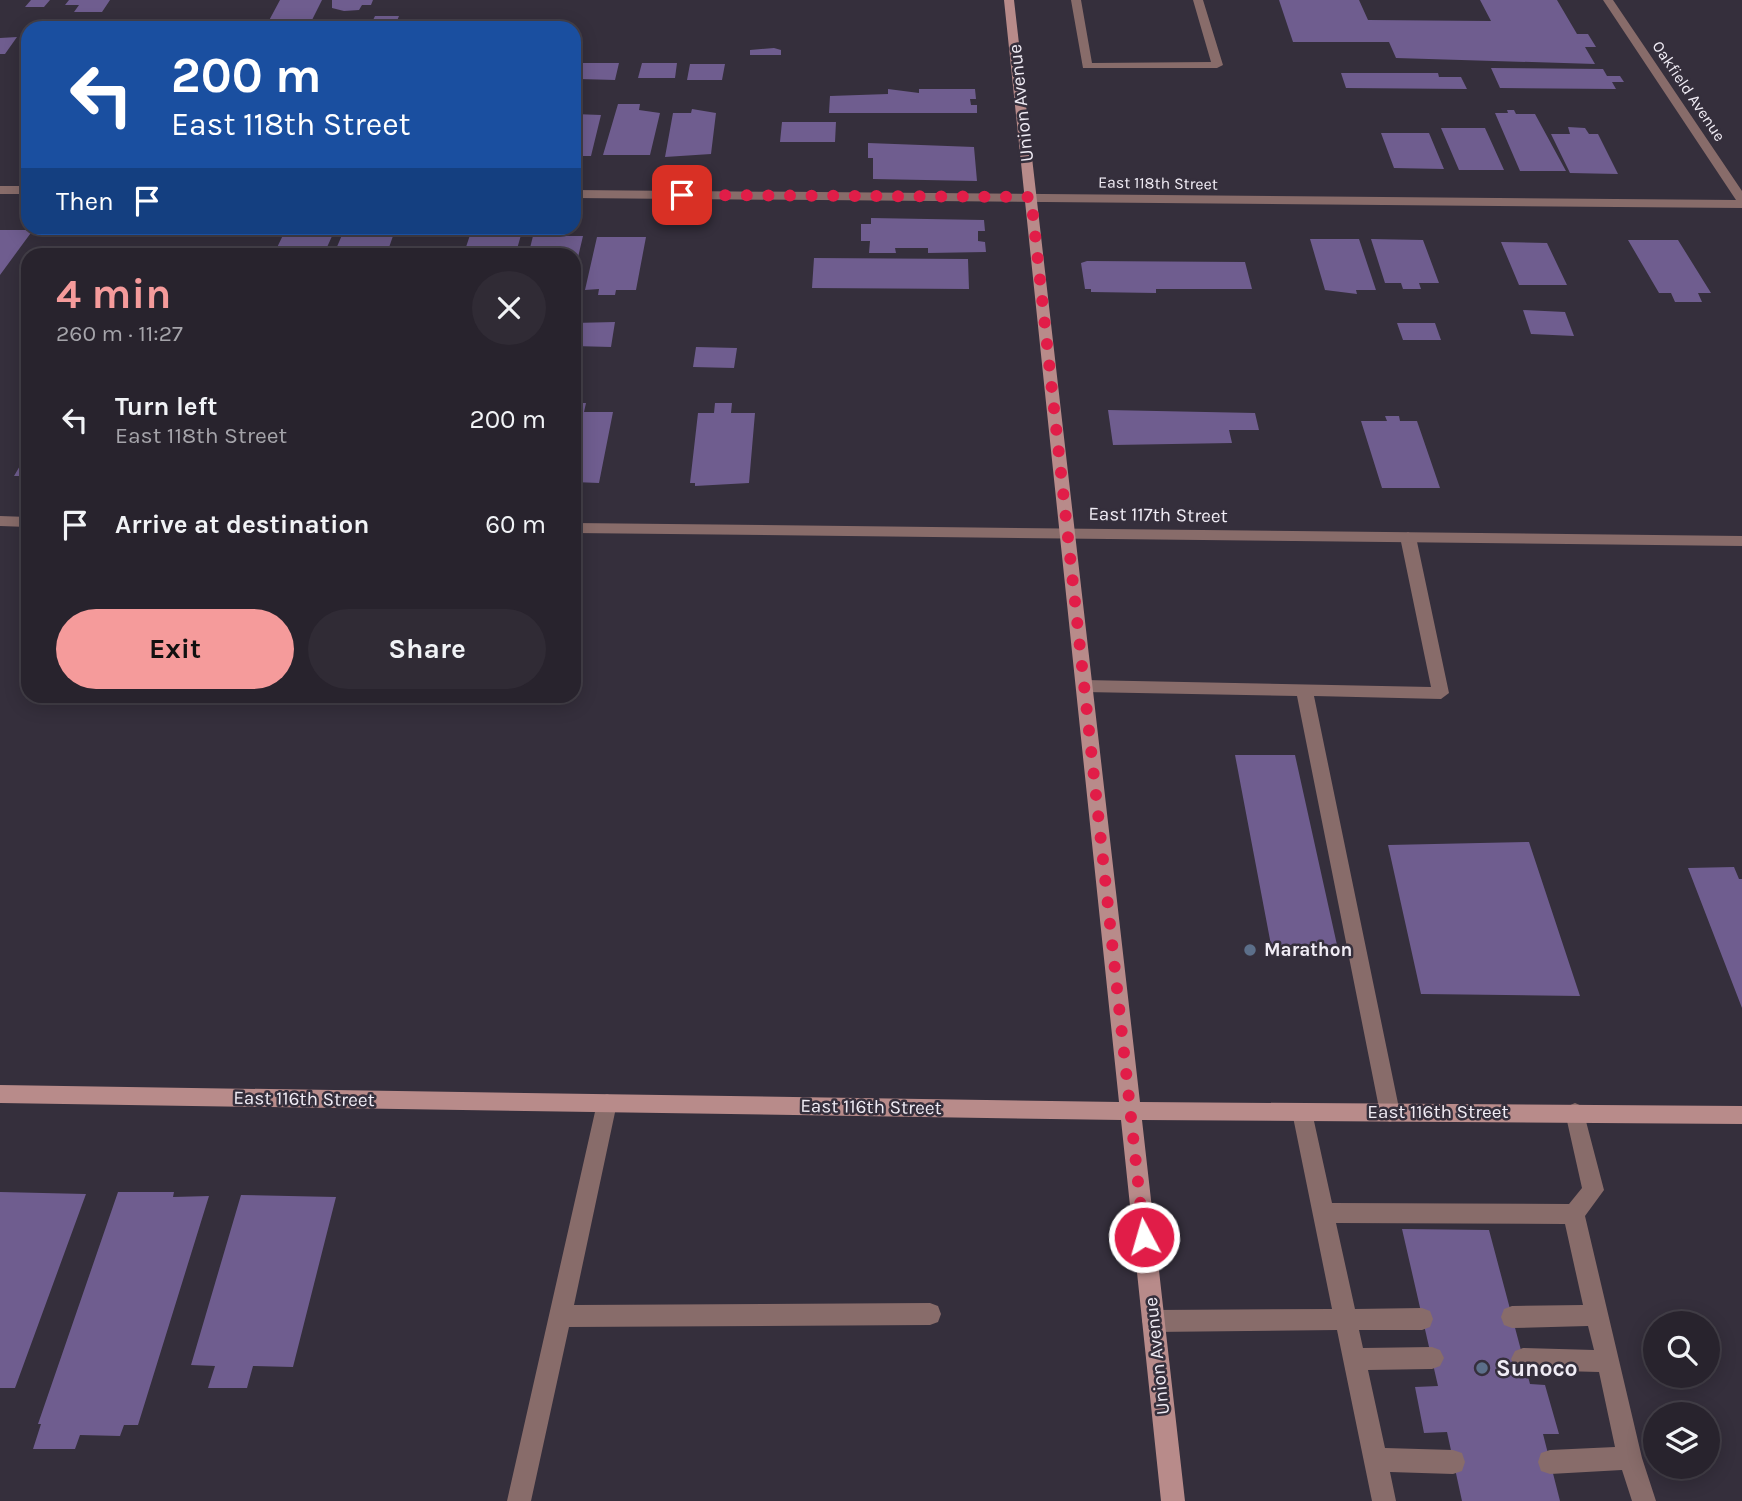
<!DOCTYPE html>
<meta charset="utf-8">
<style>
body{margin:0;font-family:Karla,sans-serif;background:#302b35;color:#f1f3f6;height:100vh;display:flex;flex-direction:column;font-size:26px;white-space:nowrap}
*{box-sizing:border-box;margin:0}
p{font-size:23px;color:#a5a4aa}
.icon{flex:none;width:38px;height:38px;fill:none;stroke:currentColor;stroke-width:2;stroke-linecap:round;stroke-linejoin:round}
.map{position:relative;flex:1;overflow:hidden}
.panel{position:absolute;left:21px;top:248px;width:560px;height:455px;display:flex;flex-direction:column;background:#28232d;border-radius:21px;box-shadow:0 4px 18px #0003,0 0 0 2px #444049}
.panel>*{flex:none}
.top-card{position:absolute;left:21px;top:21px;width:560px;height:214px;border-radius:21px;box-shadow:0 4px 18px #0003,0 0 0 2px #444049;background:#1a4fa0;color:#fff;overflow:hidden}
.buttons{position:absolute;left:1643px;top:1311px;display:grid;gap:14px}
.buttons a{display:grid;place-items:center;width:77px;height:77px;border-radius:50%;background:#28232d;box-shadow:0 4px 18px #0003,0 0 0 2px #444049;font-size:35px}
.pin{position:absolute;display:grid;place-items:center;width:60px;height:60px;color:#fff;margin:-30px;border-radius:14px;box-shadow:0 4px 10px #0006}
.me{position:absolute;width:77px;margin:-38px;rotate:354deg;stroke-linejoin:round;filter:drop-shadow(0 0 5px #0008)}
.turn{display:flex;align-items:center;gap:24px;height:147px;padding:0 35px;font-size:32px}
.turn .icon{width:91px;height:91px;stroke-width:2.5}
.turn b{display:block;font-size:49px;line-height:60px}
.then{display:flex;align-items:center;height:66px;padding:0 35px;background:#0003;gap:14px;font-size:26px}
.round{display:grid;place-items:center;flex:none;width:74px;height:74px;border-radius:37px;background:#302b35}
.summary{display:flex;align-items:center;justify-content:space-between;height:119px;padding:0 35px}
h1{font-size:42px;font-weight:700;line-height:52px;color:#f59b9b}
.button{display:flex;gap:14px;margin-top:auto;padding:14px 35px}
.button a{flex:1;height:80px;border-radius:42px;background:#f59b9b;color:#111;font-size:28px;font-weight:700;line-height:80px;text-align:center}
.button a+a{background:#302b35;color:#f1f3f6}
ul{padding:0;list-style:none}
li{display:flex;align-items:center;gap:21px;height:105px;padding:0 35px}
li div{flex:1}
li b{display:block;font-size:26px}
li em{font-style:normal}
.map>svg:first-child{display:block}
.building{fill:#6f5d8f}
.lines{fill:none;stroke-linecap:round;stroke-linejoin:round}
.lane{fill:#886c6a;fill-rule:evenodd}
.street{fill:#886c6a;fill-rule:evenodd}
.secondary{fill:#b88b8a;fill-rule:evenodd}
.route{stroke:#e11d48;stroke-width:12;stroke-dasharray:0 21.6}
.service-dot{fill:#5c6f8a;stroke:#352f3c;stroke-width:2.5}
.labels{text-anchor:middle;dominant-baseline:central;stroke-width:5;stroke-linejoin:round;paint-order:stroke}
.far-street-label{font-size:16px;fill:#f0ecf5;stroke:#352f3c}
.street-label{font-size:19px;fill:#f0ecf5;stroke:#352f3c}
.poi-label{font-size:19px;font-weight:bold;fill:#f0ecf5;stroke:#352f3c;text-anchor:start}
.near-poi-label{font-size:23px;font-weight:bold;fill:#f0ecf5;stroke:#352f3c;text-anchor:start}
</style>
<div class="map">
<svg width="1742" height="1501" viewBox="0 0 1742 1501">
<rect width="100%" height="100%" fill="#352f3c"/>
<path class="building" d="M31,0H50L44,7H25Z
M69,0H110L102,12H74L79,5H65Z
M280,0H322L308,28H265Z
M332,0H373L371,5H362L359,10L344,11L332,8Z
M1279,0H1359L1368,20L1491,21L1480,0H1557L1577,34H1588L1596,47H1585L1595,64L1396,58L1389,42H1293Z
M375,16H399L394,28H369Z
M17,37L5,54H0V38Z
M774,48L781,50V55H750V50Z
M583,63H619L615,80L579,79Z
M642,63H677L675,78H638Z
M690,64H725L722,80H687Z
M1491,68L1603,69L1607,76H1620L1624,82H1612L1616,89L1500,88Z
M1341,73H1438L1439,77H1461L1467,89L1346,88Z
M888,89L919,93V89H975L976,99H970L971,105H977V113H829L830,96L888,94Z
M618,104H640L639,110L660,113L650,155H603Z
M692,109L716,113L711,154L665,157L673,113H691Z
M1507,110H1514L1516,114H1535L1566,171H1520L1495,113H1508Z
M574,114L601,115L591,156H574Z
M782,122H836L835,142H780Z
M1568,127L1585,128L1589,134H1598L1618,174L1570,173L1551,134H1570Z
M1441,128H1485L1504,170H1459Z
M1381,133H1429L1444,169L1394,168Z
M868,143L974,147L977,181L873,179V158H868Z
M871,218L984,220L985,231H978V241L985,242L986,252L928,253V248H895L896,253H869L870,241H861V224H871Z
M0,230H33L0,275Z
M284,233L333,234L323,256H273Z
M342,235L393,236L386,256H333Z
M470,235H521L515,256H463Z
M533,236H583L575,270L574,256H528Z
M597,237H646L636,290H616L615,295H598L599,289L585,290Z
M1310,239H1359L1376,290H1356L1357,294L1325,290Z
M1371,239L1423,240L1439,283H1419L1421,289H1403L1401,283H1385Z
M1628,240H1678L1711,293H1698L1702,302H1675L1671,293H1659Z
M1501,242L1547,243L1567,285H1519Z
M814,258L968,259L969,289L812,288Z
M1087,261L1245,262L1252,289H1156V293L1091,292V289H1085L1081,263Z
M1523,310L1565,312L1574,336L1531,334Z
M615,322L611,347L574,346V323Z
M1397,323H1435L1441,340H1403Z
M696,347L737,348L734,368L693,367Z
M574,403H586L584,412H613L599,483L574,482Z
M715,403H732L731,413H755L749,483L695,486V483H690L698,413H714Z
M1108,410L1255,413L1259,430H1229L1232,443L1113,445Z
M1385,416H1399L1400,421H1417L1440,488H1382L1361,421H1387Z
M28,452V476H14Z
M1235,755H1295L1337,945H1271Z
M1529,842L1580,996L1421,994L1388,845Z
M1734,867L1739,879H1742V1008L1688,868Z
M0,1192L86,1194L15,1388H0Z
M118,1192H174L173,1197L209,1196L138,1425H124L120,1436L80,1435L75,1449H33L41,1424H38Z
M241,1195L336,1197L293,1367L253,1366L247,1388H208L215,1366L191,1365Z
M1402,1229L1489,1230L1530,1384L1545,1385L1559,1434H1543L1560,1501H1462L1447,1432L1424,1433L1415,1387L1438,1386Z"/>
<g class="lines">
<path class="lane" d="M1071,0H1081L1092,63L1211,62L1193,0H1203L1223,65L1217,68H1083Z
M1408,532L1416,537L1449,693L1441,699L1314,696L1400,1113L1397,1119L1390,1122L1383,1119L1380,1113L1297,696L1084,692L1076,686L1084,680L1431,687L1400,537Z
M607,1094L614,1097L617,1103L574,1305L930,1303L938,1306L941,1314L938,1322L930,1325L569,1327L531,1501H507L597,1103L600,1097Z
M1302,1103L1309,1106L1312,1112L1332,1203L1569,1204L1582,1188L1565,1112L1568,1106L1575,1103L1582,1106L1604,1190L1585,1216L1642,1458L1656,1501H1632L1622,1470L1550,1474L1541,1471L1538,1462L1541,1453L1550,1450L1615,1447L1599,1372L1523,1370L1515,1367L1511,1359L1515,1351L1523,1348L1594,1350L1588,1326L1512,1328L1504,1325L1501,1317L1504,1309L1512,1306L1583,1305L1565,1224L1336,1223L1355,1309L1422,1308L1430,1311L1433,1319L1430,1327L1422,1330H1359L1363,1348L1432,1347L1440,1350L1444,1358L1440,1366L1432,1369L1368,1370L1385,1448L1453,1450L1462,1453L1465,1462L1462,1471L1453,1474L1390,1472L1396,1501H1372L1337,1330L1153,1332L1145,1329L1142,1321L1145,1313L1153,1310L1332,1309L1292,1112L1295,1106Z"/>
<path class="street" d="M1603,0H1613L1742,191V208L574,198V190L1736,200Z
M0,186H28V194H0Z
M0,516L28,517V527L0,526Z
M574,523L1742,536V546L574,533Z"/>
<path class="secondary" d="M1004,0H1014L1140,1102L1742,1106V1124L1142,1120L1185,1501H1161L1121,1120L0,1103V1085L1119,1102Z"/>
</g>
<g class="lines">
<path class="route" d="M682,195L1031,197L1144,1237"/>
</g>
<g class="service-dot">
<circle cx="1250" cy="950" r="7"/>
<circle cx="1482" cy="1368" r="7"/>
</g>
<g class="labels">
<g class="far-street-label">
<text transform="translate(1689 91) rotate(56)">Oakfield Avenue</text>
<text transform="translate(1158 183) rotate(1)">East 118th Street</text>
</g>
<g class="street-label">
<text transform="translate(1021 103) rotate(-96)">Union Avenue</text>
<text transform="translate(1158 515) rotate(1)">East 117th Street</text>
<text transform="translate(304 1099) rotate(1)">East 116th Street</text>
<text transform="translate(871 1107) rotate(1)">East 116th Street</text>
<text x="1438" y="1112">East 116th Street</text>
<text transform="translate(1157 1356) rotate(-96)">Union Avenue</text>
</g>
<g class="poi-label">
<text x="1264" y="950">Marathon</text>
</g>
<g class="near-poi-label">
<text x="1496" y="1368">Sunoco</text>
</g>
</g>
</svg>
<div class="buttons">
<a><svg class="icon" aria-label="search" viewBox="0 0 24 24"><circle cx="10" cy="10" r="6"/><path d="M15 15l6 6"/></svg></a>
<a><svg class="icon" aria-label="layers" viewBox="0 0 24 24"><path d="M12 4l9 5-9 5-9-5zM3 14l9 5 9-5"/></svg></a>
</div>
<div class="pin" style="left:682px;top:195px;background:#d93025"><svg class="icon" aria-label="arrive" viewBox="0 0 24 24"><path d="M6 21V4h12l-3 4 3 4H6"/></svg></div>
<svg class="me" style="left:1144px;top:1237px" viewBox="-20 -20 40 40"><circle r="17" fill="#e11d48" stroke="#fff" stroke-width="3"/><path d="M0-11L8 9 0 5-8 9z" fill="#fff"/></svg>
<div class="top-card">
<div class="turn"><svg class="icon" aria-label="left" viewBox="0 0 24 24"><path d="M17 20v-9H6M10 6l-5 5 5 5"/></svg><div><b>200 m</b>East 118th Street</div></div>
<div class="then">Then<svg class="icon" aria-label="arrive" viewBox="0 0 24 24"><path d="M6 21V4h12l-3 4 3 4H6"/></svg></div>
</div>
<section class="panel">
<div class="summary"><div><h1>4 min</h1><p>260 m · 11:27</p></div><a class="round"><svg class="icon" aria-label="close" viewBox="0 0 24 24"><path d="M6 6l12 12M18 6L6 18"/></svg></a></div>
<ul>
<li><svg class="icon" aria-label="left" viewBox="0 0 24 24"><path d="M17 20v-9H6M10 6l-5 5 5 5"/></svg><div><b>Turn left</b><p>East 118th Street</p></div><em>200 m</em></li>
<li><svg class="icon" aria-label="arrive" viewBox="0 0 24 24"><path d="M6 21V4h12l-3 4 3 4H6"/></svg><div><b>Arrive at destination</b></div><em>60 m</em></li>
</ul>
<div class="button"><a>Exit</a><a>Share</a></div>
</section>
</div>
